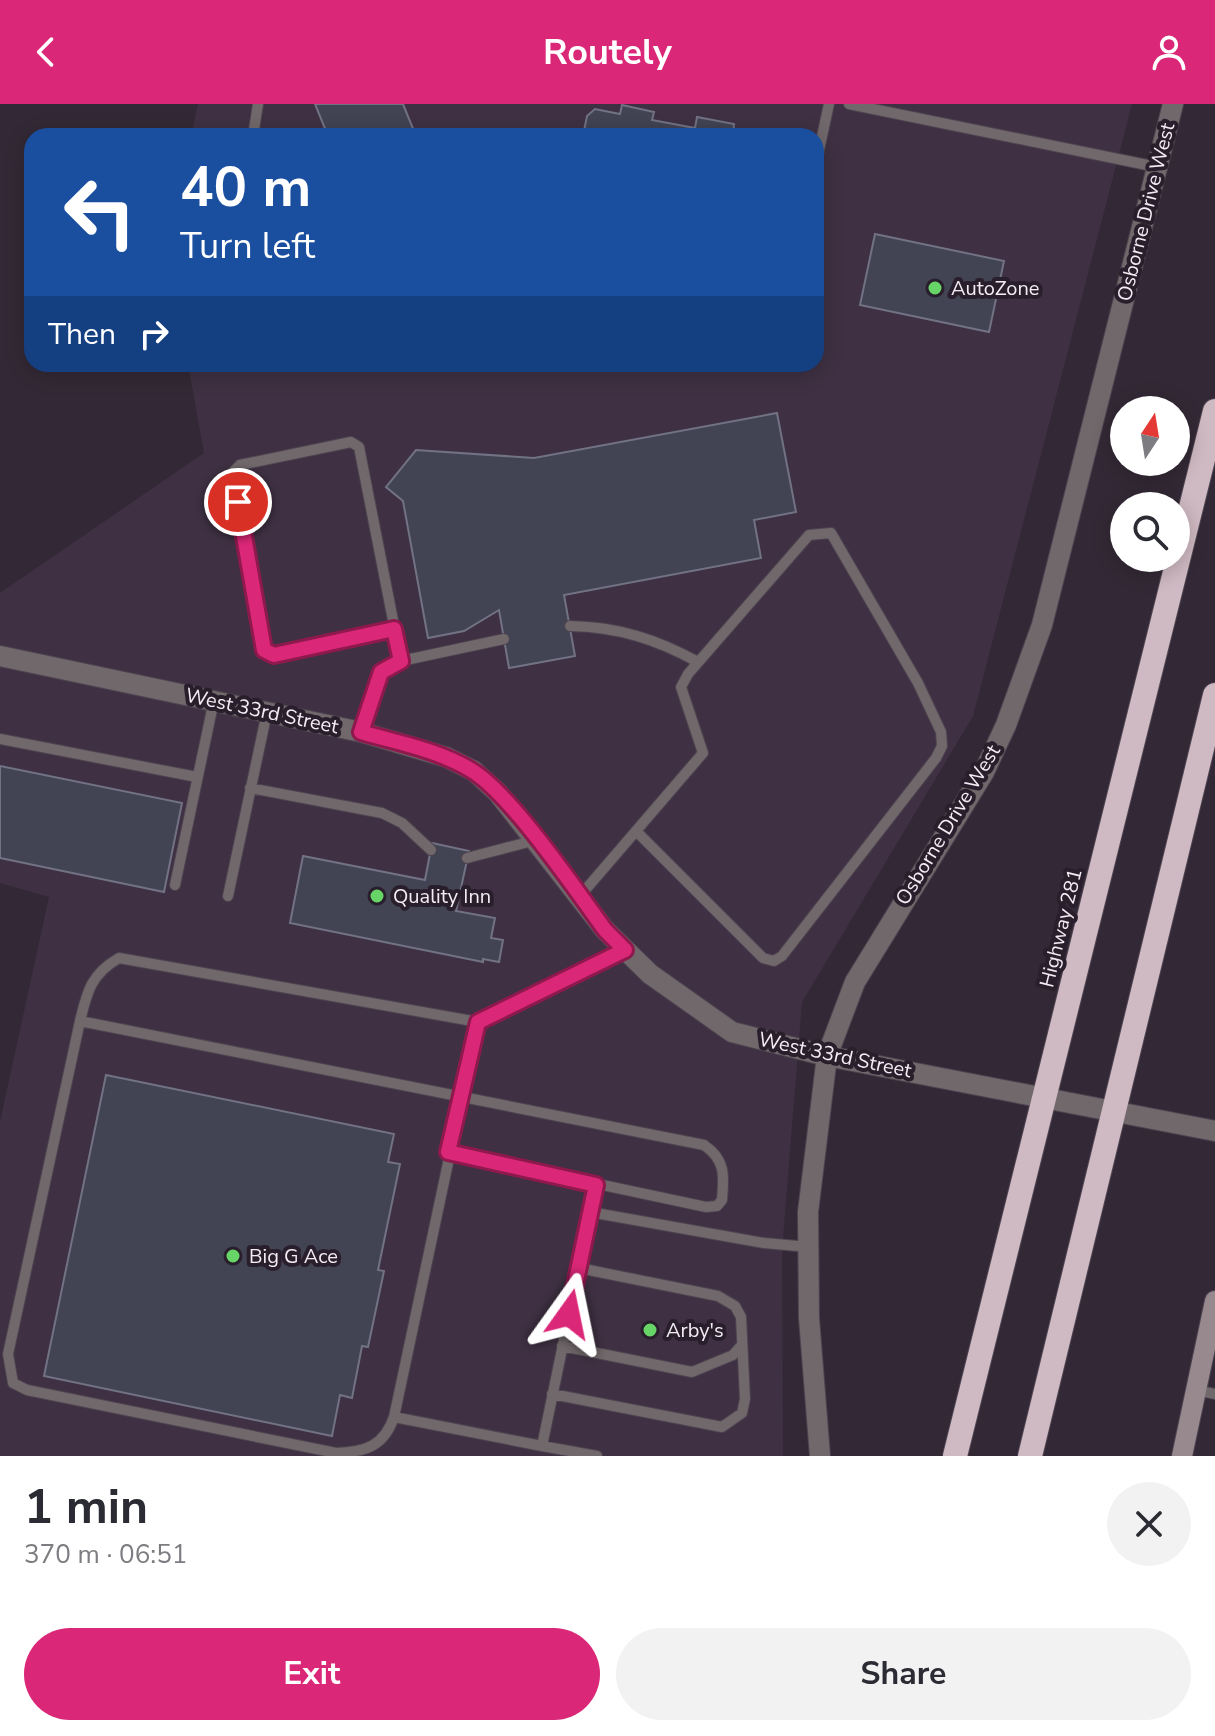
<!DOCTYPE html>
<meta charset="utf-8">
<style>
body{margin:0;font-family:"Nunito Sans",sans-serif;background:#f2f2f3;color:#2b2b33;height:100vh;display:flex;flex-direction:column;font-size:30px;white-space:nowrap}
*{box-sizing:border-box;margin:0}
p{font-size:26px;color:#7c7c81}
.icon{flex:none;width:44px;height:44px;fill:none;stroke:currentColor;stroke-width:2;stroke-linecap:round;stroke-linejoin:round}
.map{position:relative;height:1352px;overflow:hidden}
.panel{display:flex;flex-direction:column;background:#fff;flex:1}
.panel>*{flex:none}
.banner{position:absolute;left:24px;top:24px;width:800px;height:244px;border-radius:24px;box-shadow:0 4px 20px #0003;background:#1a4fa0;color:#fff;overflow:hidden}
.needle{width:52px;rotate:12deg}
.tools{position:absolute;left:1110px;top:292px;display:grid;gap:16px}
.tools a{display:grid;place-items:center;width:80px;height:80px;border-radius:50%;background:#fff;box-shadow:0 4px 20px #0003;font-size:40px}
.pin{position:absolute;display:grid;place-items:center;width:68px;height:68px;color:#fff;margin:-34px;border:4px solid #fff;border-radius:50%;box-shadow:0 2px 8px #0007}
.me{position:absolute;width:88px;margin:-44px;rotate:12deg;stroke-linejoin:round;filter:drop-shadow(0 0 6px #0008)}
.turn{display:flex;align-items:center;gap:28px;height:168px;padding:0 24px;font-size:36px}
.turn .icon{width:104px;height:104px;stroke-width:2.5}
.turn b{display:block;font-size:56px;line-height:68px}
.then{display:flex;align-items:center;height:76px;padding:0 24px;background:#0003;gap:16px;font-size:30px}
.round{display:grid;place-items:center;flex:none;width:84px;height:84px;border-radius:42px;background:#f2f2f3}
.headline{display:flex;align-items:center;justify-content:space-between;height:136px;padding:0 24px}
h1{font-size:48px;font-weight:700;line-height:60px}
.button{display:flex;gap:16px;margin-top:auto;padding:16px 24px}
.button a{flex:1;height:92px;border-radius:48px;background:#db2777;color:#fff;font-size:32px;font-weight:700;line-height:92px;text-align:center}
.button a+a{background:#f2f2f3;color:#2b2b33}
header{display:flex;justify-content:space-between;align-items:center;height:104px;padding:0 24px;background:#db2777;color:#fff;font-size:36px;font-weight:700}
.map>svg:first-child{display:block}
.built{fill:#3f3143}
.building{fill:#424353;stroke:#717284;stroke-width:2}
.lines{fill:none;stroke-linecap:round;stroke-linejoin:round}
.lane-casing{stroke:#4e4451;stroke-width:12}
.street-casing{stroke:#4e4451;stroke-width:22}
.secondary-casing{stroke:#4e4451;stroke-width:22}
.highway-casing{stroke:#4e4451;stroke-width:26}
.lane{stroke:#71686b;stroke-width:10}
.street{stroke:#71686b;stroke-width:20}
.secondary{stroke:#97898e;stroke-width:20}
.highway{stroke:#cfb9c2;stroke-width:24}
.route-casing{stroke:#8e194d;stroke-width:20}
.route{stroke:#db2777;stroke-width:14}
.poi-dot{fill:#66d466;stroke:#291f2c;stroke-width:3}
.labels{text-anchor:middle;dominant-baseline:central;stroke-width:8;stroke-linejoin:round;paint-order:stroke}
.street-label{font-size:20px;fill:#f2ecf5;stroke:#291f2c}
.poi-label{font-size:20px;fill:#f2ecf5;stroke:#291f2c;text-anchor:start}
</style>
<header><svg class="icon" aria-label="back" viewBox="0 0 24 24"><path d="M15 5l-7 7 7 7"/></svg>Routely<svg class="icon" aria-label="person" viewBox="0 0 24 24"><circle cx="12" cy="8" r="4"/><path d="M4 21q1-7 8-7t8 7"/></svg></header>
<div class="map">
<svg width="1215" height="1352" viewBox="0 0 1215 1352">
<rect width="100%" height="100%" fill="#332936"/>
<path class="built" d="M198,0H1132L973,612L802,898L782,1146L783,1352H0V1018L49,793L0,779V489L204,349L188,260H816V32H191Z"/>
<path class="building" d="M315,0H403L416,32H328Z
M622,1L654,8L652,16L695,24L697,13L734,20L733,32H583L587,12L595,5L620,10Z
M875,130L1004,157L989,228L860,201Z
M777,309L796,408L754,416L761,454L564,491L575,552L509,564L499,506L464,527L428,534L403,397L386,383L416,346L534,354Z
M0,662L182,699L164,788L0,754Z
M432,739L469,747L456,807L495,814L491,834L503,836L499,858L483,855V858L290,819L303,752L425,776Z
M106,971L394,1030L388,1058L400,1060L378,1166L384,1167L368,1243L362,1242L352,1294L340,1291L332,1332L44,1272Z"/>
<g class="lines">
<defs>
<path id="lane" d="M849,0L1157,63
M253,32L258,0
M816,60L829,0
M570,522C618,523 656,535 698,558
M394,525L274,551L264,546L233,368L240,361L351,338L359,343L401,557
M361,628L381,568L401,557L504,535
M0,635L197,673
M250,684L382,709L402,719L431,746
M467,754L536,736
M175,781L214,596
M228,792L267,608
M580,792L703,649L681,583L688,570L809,431L831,429L918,579L941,628L942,642L936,654L782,852L774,857L763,854L636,727
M80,917L704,1041C726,1056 724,1072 722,1096L717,1102L706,1103L448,1048
M478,918L394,1313C384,1342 366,1348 336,1349L27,1286L13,1279L8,1250L80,917C87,888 91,870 119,854L478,918L625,846
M596,1081L542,1342L597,1352
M590,1108L764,1139L809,1143
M562,1242L692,1268L733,1251L740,1243
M1196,1286L1215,1290
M552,1290L722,1323L742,1309L745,1295L741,1213L735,1202L718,1192L579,1164
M394,1313L542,1342"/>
<path id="street" d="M0,552L361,628L446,653L474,667L498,689L605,826L650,870L732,928L827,952L1215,1027
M820,1352L809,1214L808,1108L827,952L855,878L984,668L1006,621L1042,521L1173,0"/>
<path id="secondary" d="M1182,1352L1215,1197"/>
<path id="highway" d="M955,1352L1215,307
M1030,1352L1215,591"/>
</defs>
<use href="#lane" class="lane-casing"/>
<use href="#street" class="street-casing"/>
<use href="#secondary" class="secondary-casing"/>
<use href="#highway" class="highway-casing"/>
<use href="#lane" class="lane"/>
<use href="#street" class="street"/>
<use href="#secondary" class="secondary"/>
<use href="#highway" class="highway"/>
</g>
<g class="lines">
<defs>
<path id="route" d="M238,398L264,546L274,551L394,525L401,557L381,568L361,628C398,639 438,646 471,666C510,689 576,786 605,826L625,846L478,918L448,1048L596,1081L569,1210"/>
</defs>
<use href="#route" class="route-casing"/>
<use href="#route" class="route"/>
</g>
<g class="poi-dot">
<circle cx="935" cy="184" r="8"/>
<circle cx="377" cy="792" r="8"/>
<circle cx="233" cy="1152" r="8"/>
<circle cx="650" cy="1226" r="8"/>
</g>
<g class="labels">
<g class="street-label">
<text transform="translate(1146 108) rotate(-76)">Osborne Drive West</text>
<text transform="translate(262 607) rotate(12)">West 33rd Street</text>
<text transform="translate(948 721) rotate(-59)">Osborne Drive West</text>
<text transform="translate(1061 824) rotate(-76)">Highway 281</text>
<text transform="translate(835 951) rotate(12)">West 33rd Street</text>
</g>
<g class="poi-label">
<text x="951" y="184">AutoZone</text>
<text x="393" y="792">Quality Inn</text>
<text x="249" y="1152">Big G Ace</text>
<text x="666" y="1226">Arby's</text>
</g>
</g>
</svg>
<div class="tools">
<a><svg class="needle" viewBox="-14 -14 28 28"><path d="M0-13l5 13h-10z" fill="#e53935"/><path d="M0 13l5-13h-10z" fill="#7c7c81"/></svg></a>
<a><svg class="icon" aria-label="search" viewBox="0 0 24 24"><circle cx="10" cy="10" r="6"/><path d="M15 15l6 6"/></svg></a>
</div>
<div class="pin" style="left:238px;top:398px;background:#d93025"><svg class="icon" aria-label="arrive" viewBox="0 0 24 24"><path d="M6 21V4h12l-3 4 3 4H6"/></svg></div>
<svg class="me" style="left:569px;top:1210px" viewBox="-20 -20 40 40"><path d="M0-17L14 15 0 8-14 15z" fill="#db2777" stroke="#fff" stroke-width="4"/></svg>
<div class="banner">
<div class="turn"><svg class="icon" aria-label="left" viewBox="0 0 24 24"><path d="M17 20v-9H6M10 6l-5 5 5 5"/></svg><div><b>40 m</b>Turn left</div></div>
<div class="then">Then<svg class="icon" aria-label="right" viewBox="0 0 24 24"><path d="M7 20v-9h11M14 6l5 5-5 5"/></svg></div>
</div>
</div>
<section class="panel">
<div class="headline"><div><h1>1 min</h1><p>370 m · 06:51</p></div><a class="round"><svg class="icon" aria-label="close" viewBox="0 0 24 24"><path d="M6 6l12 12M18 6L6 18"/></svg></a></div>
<div class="button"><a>Exit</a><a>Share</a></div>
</section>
